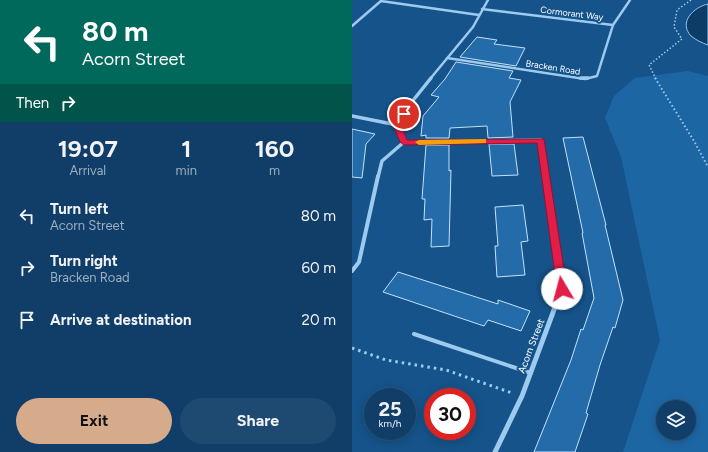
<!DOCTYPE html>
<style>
body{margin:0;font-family:Figtree,sans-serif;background:#1e4971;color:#f1f3f6;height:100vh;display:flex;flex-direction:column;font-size:15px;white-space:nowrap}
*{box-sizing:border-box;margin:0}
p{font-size:13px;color:#9caec0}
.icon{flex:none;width:22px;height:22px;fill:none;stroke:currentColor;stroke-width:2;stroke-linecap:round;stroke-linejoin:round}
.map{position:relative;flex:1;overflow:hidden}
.drawer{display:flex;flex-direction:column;background:#103e68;width:352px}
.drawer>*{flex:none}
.top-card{background:#00695c;color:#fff;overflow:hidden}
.controls{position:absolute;left:304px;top:400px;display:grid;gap:8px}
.controls a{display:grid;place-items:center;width:40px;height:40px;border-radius:50%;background:#103e68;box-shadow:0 2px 10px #0003,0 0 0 1px #30577c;font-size:20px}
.speed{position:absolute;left:12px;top:388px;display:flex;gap:8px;font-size:20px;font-weight:700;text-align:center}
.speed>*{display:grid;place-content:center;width:52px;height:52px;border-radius:50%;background:#103e68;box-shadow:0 2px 10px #0003,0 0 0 1px #30577c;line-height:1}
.speed small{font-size:10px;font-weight:400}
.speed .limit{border:6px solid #d22;background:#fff;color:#111}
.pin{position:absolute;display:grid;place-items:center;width:34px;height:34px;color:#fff;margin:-17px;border:2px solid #fff;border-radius:50%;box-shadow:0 1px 4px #0007}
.me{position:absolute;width:44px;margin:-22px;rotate:352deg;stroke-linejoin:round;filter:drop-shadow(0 0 3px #0008)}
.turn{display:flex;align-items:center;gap:14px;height:84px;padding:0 16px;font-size:18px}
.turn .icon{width:52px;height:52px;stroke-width:2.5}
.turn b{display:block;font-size:28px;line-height:34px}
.then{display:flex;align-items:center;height:38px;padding:0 16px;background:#0003;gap:8px;font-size:15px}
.eta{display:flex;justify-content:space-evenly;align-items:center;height:68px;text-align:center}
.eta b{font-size:24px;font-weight:700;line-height:28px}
.cta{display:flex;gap:8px;margin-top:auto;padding:8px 16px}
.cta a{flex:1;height:46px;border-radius:24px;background:#d6ab8b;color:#111;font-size:16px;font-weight:700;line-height:46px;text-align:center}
.cta a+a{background:#1e4971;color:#f1f3f6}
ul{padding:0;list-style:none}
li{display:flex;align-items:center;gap:12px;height:52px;padding:0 16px}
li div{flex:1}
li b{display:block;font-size:15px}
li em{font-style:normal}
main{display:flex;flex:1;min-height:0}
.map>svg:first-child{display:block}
.green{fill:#1d66a4;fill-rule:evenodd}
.water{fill:#0d3c67;stroke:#8fc6f2}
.building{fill:#236ba9;stroke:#c3e2fb}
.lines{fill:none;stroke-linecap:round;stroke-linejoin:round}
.path-far2{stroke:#9dcaef;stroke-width:1.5;stroke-dasharray:1.5 2;stroke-linecap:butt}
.path-far1{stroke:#9dcaef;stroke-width:2;stroke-dasharray:1.5 2.5;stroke-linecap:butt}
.path{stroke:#9dcaef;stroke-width:3;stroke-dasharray:2.5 4;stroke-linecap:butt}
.lane{stroke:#9dcaef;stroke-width:4}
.street-far3{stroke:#9dcaef;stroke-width:2.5}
.street-far2{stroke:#9dcaef;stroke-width:3.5}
.street-far1{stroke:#9dcaef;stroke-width:4}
.street{stroke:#9dcaef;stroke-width:5}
.route{fill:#e11d48;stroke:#92132f}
.slow{fill:#f59e0b}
.labels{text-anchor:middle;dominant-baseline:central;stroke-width:4;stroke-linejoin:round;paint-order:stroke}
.far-street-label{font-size:9px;fill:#fff;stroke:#15538a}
.street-label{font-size:10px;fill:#fff;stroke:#15538a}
</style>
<main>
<section class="drawer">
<div class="top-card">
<div class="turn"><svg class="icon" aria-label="left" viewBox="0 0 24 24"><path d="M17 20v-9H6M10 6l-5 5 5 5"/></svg><div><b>80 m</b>Acorn Street</div></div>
<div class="then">Then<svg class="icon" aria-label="right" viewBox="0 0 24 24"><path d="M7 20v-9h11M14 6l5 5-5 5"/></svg></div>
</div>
<div class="eta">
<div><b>19:07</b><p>Arrival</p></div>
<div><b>1</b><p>min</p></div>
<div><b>160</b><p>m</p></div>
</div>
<ul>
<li><svg class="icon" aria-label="left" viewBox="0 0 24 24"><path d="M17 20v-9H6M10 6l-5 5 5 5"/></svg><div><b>Turn left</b><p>Acorn Street</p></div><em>80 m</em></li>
<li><svg class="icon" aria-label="right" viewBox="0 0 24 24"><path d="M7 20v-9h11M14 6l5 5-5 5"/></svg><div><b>Turn right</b><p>Bracken Road</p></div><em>60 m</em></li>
<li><svg class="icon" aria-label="arrive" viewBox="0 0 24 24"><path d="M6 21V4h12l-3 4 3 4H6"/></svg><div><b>Arrive at destination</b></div><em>20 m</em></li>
</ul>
<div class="cta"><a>Exit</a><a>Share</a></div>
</section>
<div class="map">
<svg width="356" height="452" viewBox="0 0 356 452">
<rect width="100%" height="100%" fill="#15538a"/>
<path class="green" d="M336,71L356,76V452H271L308,340L269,157L253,118L262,96L283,78ZM311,407H337V433H311Z"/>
<path class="water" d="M356,4V45C350,43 344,40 339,36C326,22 342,7 356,4Z"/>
<path class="building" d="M125,37L145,40L142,44L173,48L164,66L108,57Z
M104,62L161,71L157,78L169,80L158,102L161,137L136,138L135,126L98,128L97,138H74V135L69,136L71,116L87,97L79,95L93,79Z
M0,129L23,134L14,144L10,178L0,177Z
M231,137L254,225H253L271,300L263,328L261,327L248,365L234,413L236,414L223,452H182L219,360L229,329L231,330L242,298L230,233H231L211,138Z
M137,144H162L166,175L140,176Z
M74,145H97V171L99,170L97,246L79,247L80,219L72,220L73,199H70Z
M171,205L176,241L169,242L173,275L145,277L143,246H146L143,207Z
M46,272L146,304V300L178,311L169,331L136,320L132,326L31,292Z"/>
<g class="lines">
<path class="path-far2" d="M304,79L297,65L330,39L322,27L325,10L339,0"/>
<path class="path-far1" d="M303,78L342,141L356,167"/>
<path class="path" d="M0,348L34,360L94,370L160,393"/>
<path class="lane" d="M62,334L179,373"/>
<path class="street-far3" d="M29,1L127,15
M130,9L261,25
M0,26L30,0
M95,58L233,79L245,76L261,25L278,0
M78,79L121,27L136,0"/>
<path class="street-far2" d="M228,78H236
M0,116L45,125
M52,142L189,140L194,177
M52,142L45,125L59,103L79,78
M26,177L30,161L52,142"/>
<path class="street-far1" d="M194,176L210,289L206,300
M0,271L7,262L26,176"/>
<path class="street" d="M143,452L170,396L206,299"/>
</g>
<path class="route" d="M50,112H55L56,114L49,125L55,140L192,139L215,289L214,292L210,294L207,292L205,289L185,143L52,145L48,142L41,125Z"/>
<path class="slow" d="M131,139H134V143L67,145L63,142L67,140Z"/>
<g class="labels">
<g class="far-street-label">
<text transform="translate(220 13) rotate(7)">Cormorant Way</text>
<text transform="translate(201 67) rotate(9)">Bracken Road</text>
</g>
<g class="street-label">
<text transform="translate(179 346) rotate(-69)">Acorn Street</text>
</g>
</g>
</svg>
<div class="controls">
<a><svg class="icon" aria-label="layers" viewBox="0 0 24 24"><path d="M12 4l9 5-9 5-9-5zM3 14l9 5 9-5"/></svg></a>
</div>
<div class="speed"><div>25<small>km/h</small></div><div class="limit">30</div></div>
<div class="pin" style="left:52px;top:114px;background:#d93025"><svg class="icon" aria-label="arrive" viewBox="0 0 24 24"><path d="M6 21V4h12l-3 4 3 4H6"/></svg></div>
<svg class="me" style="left:210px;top:289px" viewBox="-20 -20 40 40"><circle r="19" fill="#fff"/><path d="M0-13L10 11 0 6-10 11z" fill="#e11d48"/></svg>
</div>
</main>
